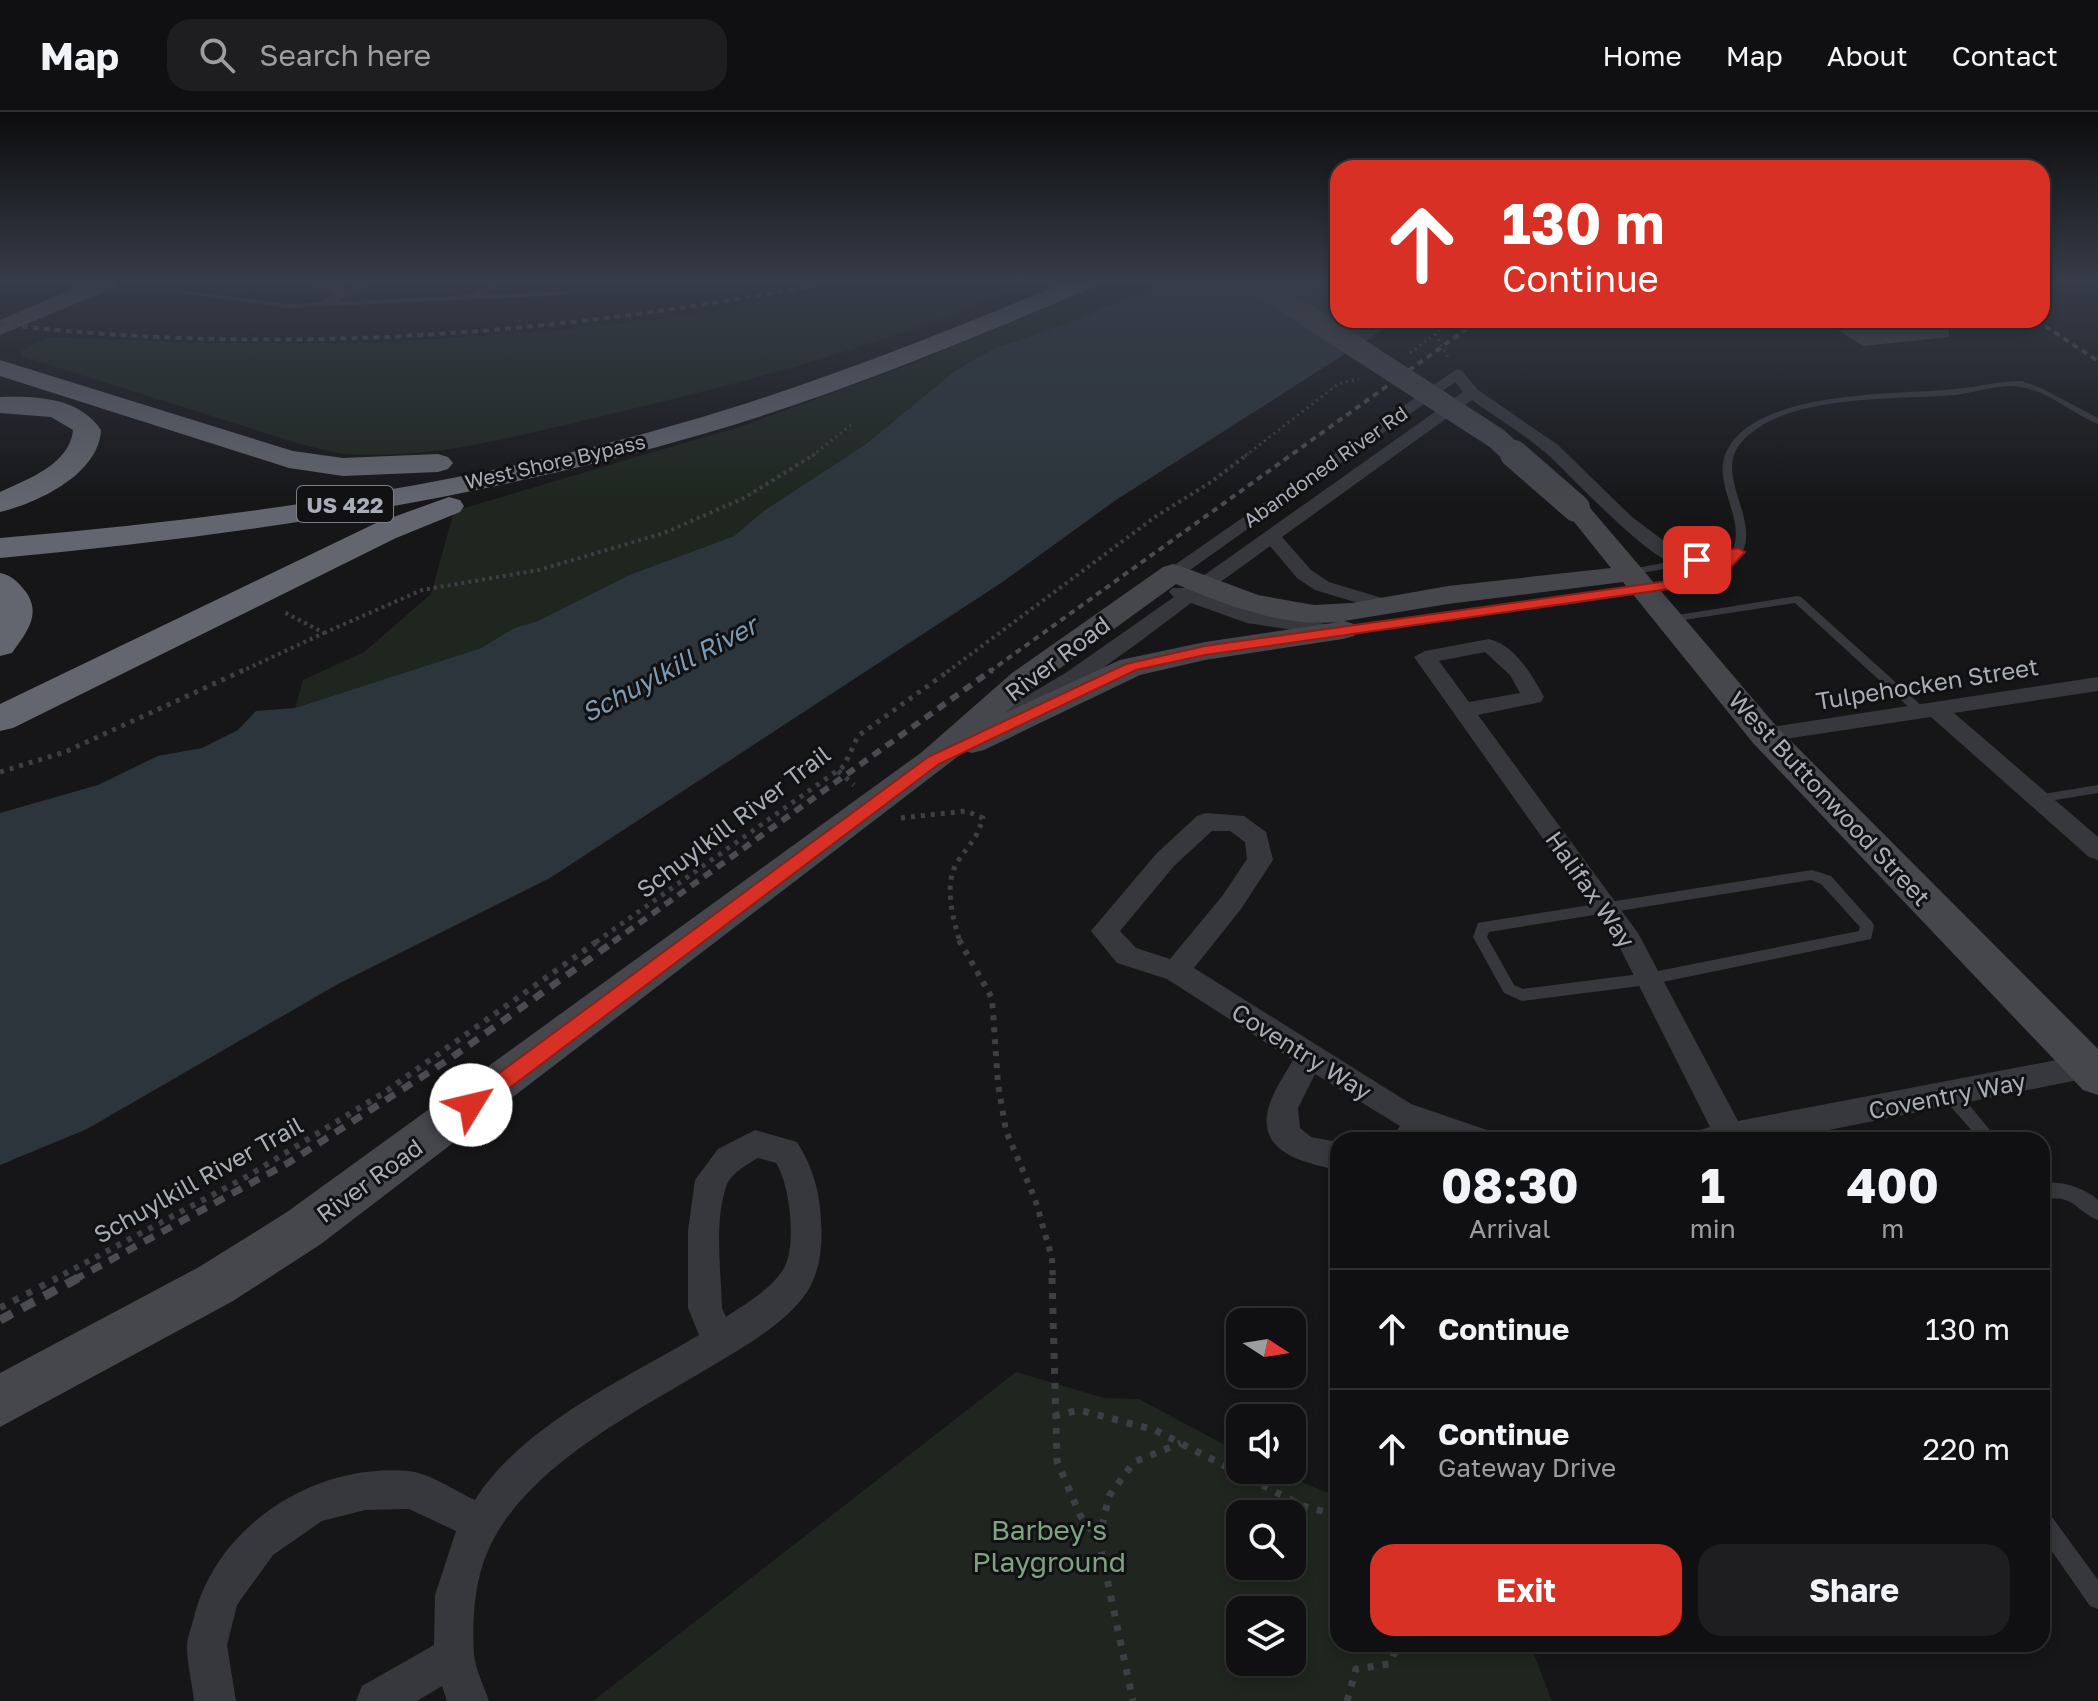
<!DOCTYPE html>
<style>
body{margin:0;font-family:"Golos Text",sans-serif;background:#1e1e20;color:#f1f3f6;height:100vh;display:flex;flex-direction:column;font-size:30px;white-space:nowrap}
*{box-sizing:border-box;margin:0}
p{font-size:26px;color:#9c9d9f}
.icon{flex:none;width:44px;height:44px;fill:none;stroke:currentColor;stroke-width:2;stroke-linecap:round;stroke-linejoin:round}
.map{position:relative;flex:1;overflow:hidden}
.drawer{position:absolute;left:1330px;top:1020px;width:720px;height:520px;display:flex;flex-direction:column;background:#101012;border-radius:24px;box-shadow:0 4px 12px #0003,0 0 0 2px #303032}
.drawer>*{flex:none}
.top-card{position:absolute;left:1330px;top:48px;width:720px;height:168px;border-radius:24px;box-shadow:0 4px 12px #0003,0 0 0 2px #303032;background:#d93025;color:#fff;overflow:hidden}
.needle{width:52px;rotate:102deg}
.tools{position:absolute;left:1226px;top:1196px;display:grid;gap:16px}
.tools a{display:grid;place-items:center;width:80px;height:80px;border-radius:16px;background:#101012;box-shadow:0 4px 12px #0003,0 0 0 2px #303032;font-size:40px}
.pin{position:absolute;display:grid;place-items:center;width:68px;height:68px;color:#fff;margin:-34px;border-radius:16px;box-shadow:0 4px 12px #0006}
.me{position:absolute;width:88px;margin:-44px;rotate:54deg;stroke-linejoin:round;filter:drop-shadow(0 0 6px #0008)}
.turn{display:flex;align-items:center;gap:28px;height:168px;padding:0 40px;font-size:36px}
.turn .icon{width:104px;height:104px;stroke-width:2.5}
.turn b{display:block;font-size:56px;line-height:68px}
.eta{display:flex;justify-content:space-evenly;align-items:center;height:136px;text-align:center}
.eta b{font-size:48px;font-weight:700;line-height:56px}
.action{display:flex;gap:16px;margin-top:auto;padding:16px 40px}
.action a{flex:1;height:92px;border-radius:24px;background:#d93025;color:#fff;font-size:32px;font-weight:700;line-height:92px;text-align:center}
.action a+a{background:#1e1e20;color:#f1f3f6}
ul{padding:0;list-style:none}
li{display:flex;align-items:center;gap:24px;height:120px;padding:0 40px;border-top:2px solid #303032}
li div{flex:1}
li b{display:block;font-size:30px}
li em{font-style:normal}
header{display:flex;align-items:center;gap:48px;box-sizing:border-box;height:112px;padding:0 40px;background:#101012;border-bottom:2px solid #303032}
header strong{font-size:38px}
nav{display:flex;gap:44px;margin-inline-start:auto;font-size:28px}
.search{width:560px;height:72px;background:#1e1e20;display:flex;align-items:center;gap:20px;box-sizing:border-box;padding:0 28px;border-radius:24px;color:#9c9d9f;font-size:30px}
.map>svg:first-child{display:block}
.green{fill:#1e261f;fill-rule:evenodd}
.water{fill:#2c353c}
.building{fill:#404145}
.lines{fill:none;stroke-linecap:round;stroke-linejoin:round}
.path-far4{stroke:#3d3f44;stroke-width:3;stroke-dasharray:2 4;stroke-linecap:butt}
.path-far3{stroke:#3d3f44;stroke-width:4;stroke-dasharray:3 4;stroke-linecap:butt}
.path-far2{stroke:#3d3f44;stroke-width:5;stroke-dasharray:4 6;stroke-linecap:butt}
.path-far1{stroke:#3d3f44;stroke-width:6;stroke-dasharray:5 7;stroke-linecap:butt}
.path{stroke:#3d3f44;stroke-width:7;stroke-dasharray:6 9;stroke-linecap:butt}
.lane{fill:#37383d;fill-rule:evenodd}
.street{fill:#37383d;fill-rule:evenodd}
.secondary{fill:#45474d;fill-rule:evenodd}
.primary{fill:#53555c;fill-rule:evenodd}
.highway{fill:#63666e;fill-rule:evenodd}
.rail-far3{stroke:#4a4c52;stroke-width:4;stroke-dasharray:6 5;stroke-linecap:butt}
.rail-far2{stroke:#4a4c52;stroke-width:6;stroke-dasharray:9 7;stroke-linecap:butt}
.rail-far1{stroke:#4a4c52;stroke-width:7;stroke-dasharray:11 9;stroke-linecap:butt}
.rail{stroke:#4a4c52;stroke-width:9;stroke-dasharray:14 11;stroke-linecap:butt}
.secondary-bridge-far1{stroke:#45474d;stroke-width:22}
.secondary-bridge{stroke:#45474d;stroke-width:28}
.route{fill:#d93025;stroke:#8d1f18;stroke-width:2}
.labels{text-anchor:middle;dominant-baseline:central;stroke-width:6;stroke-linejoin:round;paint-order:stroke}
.far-street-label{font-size:20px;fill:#a8adb8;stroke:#111113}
.shield{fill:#111113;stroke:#7b7e86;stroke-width:2}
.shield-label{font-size:22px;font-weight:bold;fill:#a8adb8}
.street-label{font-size:24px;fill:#a8adb8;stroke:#111113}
.water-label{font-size:26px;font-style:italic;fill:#7f9bb3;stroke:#111113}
.near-park-label{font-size:28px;fill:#7fa381;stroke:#111113}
</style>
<header>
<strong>Map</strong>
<div class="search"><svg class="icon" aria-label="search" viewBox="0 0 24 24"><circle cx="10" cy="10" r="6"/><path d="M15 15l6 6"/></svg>Search here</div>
<nav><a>Home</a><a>Map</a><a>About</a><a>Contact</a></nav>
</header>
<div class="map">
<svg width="2098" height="1589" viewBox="0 0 2098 1589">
<rect width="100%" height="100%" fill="#161618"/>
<path class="green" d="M854,170H1030C894,231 760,267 615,301C528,321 438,348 347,342C332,341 315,335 300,332L21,244V238L49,225L200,231H379L565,218L701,202Z
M1110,170H1168L1061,214L993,237L956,259L866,332L765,398L734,424L629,463L538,509L514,516L481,536L295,596L303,568L364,540L431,482L454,399L745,313L898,257Z
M1016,1260L1104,1286L1139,1287L1240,1341V1358H1272L1338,1385V1532H1530L1552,1589H593ZM1240,1402H1292V1454H1240ZM1240,1498H1292V1550H1240Z"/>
<path class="water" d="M1168,170H1338V208H1398L1116,388L1001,471L550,766L338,872L87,1017L0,1053V701L98,673L158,644L202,636L238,618L256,599L295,596L481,536L514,516L538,509L629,463L734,424L765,398L866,332L955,259L993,237L1060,214Z"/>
<path class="building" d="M1822,208H1948L1949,225L1863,234Z"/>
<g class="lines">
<path class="path-far4" d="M1435,222L1449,247
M1410,241L1454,208
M812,344L851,313
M1245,344L1338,272L1359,267"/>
<path class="path-far3" d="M324,521L422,478L539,458L664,421L744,386L815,342
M240,560L324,521L282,499
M947,560L1155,405L1211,370L1248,342"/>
<path class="path-far2" d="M838,659L854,673
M0,660L65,640L244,558
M901,706L966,699L983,706C976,729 970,731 958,749C943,771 953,807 960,830
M596,830L844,654L858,624L950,558"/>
<path class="path-far1" d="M959,828L992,886L998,972L1006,1019L1035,1087L1052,1146L1053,1168
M53,1168L246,1065L382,982L599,828"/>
<path class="path" d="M1052,1166L1057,1349L1080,1403L1099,1429L1133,1589
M0,1196L57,1166
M1054,1304L1079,1298L1155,1318L1303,1394L1338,1403
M1099,1428L1109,1384L1134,1350L1181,1331
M1347,1589L1356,1557L1389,1552L1399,1532"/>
<path class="lane" d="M496,170H506L482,183L566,179L570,181L566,183L288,196L184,181L188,179L288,192L471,183Z
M2022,269L2041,276L2098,306V312C2072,302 2049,279 2021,275C2000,271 1976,281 1955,283C1896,288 1781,281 1740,332C1712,367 1770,416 1734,452C1728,458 1723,464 1715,467C1693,477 1667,477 1643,480L1638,477L1639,475C1677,467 1700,474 1730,445L1631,463L1626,460L1631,457L1733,438C1745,406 1714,374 1725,343C1750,277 1898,283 1956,277C1978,275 1999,269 2022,269Z
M1797,484L1801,485L1922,594V600H1914L1795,491L1671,510L1666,507L1671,504Z
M2098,673V681L2037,691L2031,687L2037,683Z
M1812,758L1831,764L1872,810L1874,814L1871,827L1648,873L1522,889L1504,881L1473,825L1478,811L1483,810ZM1811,768L1821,772L1860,815L1859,819L1648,861L1523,877L1514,873L1487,825L1489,820Z
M1951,976L1957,978L1998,1028H1980L1945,988L1943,983L1945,978Z
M2042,1071C2063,1069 2082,1075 2098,1088V1108C2073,1098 2077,1083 2042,1087Z
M2042,1398L2049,1401L2098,1468V1497L2090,1494L2042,1425Z"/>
<path class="street" d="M300,170H324L348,176L360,170H378L328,194L321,190L336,181Z
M1457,257L1462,259L1478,278L1558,333L1632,405L1688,447L1691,451L1688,455C1660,462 1571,363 1547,342C1524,322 1497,306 1472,288L1282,425L1311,458L1329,470L1392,489L1395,493L1392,497L1385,499L1315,478L1297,466L1270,434L1204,482L1251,500L1345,515L1348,519L1345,523L1338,525L1247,511L1191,491C1163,512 1035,612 1008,605L1005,600L1008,595L1067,560L1174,485L1169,480L1172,476H1186L1463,280L1455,270L1180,465H1166L1163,461Z
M1489,527C1515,533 1532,563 1544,585L1541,590L1478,603L1638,821L1738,1009L2098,940V964L1779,1028H1696L1700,1018L1710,1015L1619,834L1414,545L1425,539ZM1485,540L1510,563L1520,581L1469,590L1439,549Z
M2098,565V579L1954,601L2098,725V748L2089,745L1931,605L1765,630L1757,628L1754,623L1757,618L1765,616Z
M1206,701L1244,704L1266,720L1273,748L1241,797L1194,856L1411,992L1487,1018L1491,1028H1439L1429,1024L1426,1028H1391L1400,1014L1315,962L1298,996L1300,1016L1311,1025L1338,1030V1058C1305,1051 1255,1041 1269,994C1274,978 1285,962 1293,948L1167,867L1117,851L1091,819L1156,742L1197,704ZM1212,719H1230L1245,730L1247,747L1223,783L1170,847L1136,836L1120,819L1174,754Z
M755,1018L797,1030C813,1055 820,1080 821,1110C823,1134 820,1159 807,1180C787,1210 747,1233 717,1251C640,1298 523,1354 487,1441C474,1472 472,1510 474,1543C476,1559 484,1574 489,1589H447L442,1574L417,1589H356L362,1574L434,1533L435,1483L456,1419L409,1397L365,1398L322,1409L273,1443L237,1493L227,1533L236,1589H194C192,1571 187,1552 187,1534C187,1525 192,1514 194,1505C217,1413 315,1351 408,1359C430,1361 455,1379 475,1388C521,1314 626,1266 699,1223L688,1196V1119L695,1068L718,1037ZM758,1046L776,1051C790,1073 797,1133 784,1156C772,1177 745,1192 726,1205L722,1196C721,1158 714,1112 726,1075C730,1062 746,1053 758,1046Z"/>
<path class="secondary" d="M1576,388L1585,390L1777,615L2098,937V983L2083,978L1753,631L1623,470L1448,492L1344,509L1354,512L1358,518L1354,524L1343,527L1205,548L1140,563L984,638L972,641L965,639L321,1132L233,1189L0,1315V1261L199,1155L287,1100L922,640L1012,561L1163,455L1173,452L1183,455L1258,483L1314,493L1352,491L1448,474L1611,456L1563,396L1567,390ZM1176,472C1228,494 1282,515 1339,510L1205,530L1120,548L1005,601L1034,575Z"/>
<path class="primary" d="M89,170H119L116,175L0,223V208Z"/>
<path class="highway" d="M1066,170H1098L1094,175C966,229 837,283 703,322C474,389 237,424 0,446V426C231,406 463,375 685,310C816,272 941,222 1066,170Z
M0,248L293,339L343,346L438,342L448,345L453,351L448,357L438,360L343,364L289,356L0,264Z
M0,285C36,284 79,285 101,318C99,362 38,391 0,400V380C28,367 70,352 73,318L51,305L0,301Z
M449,385L460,388L464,394L460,400L396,426L13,616L0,619V592L374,412Z
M0,461C13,464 18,470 26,480C42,503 26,521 12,541L0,544Z"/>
<path class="rail-far3" d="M2036,208L2098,249
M0,212C276,245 559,223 831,170
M989,560L1479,208"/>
<path class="rail-far2" d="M613,830L992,558"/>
<path class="rail-far1" d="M74,1168L288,1051L451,946L616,828"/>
<path class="rail" d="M0,1208L78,1166"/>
<path class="secondary-bridge-far1" d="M1255,170L1496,326L1516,344"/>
<path class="secondary-bridge" d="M1514,342L1576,396"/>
</g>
<linearGradient id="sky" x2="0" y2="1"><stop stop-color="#0c0c0d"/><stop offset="0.43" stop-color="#363c48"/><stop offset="1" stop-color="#363c48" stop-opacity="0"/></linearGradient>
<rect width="2098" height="392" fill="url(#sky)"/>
<path class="route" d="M1738,436L1745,440L1724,463L1690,474L1205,543L1136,558L939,652L478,1000L471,1003L464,1000L461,993L464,987L928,645L1126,552L1205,534L1689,466L1715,458L1725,446L1692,451V445Z"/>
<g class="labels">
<g class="far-street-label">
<text transform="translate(555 349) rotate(-13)">West Shore Bypass</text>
<text transform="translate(1325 354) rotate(-35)">Abandoned River Rd</text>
</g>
<rect class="shield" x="297" y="374" width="96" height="36" rx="6"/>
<g class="shield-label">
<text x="345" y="392">US 422</text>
</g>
<g class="street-label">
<text transform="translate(1057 546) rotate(-37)">River Road</text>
<text transform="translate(1927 571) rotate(-9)">Tulpehocken Street</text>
<text transform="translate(1830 686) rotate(47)">West Buttonwood Street</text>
<text transform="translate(733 709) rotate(-37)">Schuylkill River Trail</text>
<text transform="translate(1591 777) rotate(55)">Halifax Way</text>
<text transform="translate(1302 939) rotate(32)">Coventry Way</text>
<text transform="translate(1947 983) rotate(-11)">Coventry Way</text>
<text transform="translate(198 1067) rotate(-29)">Schuylkill River Trail</text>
<text transform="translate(369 1068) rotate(-36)">River Road</text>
</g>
<g class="water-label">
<text transform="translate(669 557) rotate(-28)">Schuylkill River</text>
</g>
<g class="near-park-label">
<text x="1049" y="1417">Barbey's<tspan x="1049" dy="32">Playground</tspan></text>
</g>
</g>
</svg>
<div class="tools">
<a><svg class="needle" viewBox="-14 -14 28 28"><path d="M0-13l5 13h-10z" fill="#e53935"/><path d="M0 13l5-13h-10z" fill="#9c9d9f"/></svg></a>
<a><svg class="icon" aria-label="sound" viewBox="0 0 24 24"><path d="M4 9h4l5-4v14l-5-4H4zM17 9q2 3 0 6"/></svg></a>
<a><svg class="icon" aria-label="search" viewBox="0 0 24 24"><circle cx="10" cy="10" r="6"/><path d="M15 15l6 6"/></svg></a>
<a><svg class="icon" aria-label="layers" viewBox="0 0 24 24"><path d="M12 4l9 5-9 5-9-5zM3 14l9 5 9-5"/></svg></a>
</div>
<div class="pin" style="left:1697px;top:448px;background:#d93025"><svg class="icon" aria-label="arrive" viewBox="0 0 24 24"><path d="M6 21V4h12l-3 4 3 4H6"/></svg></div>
<svg class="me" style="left:471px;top:993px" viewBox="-20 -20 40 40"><circle r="19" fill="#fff"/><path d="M0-13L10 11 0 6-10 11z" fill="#d93025"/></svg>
<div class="top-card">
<div class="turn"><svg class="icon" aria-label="ahead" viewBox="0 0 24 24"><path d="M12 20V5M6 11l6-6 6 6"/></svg><div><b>130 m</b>Continue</div></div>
</div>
<section class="drawer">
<div class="eta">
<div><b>08:30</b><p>Arrival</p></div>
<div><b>1</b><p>min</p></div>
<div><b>400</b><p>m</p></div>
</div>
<ul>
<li><svg class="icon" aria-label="ahead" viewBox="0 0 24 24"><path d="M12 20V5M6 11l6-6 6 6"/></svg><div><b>Continue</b></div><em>130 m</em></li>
<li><svg class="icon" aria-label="ahead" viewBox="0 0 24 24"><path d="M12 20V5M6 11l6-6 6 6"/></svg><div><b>Continue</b><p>Gateway Drive</p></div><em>220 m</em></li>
</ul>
<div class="action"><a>Exit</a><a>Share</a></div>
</section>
</div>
